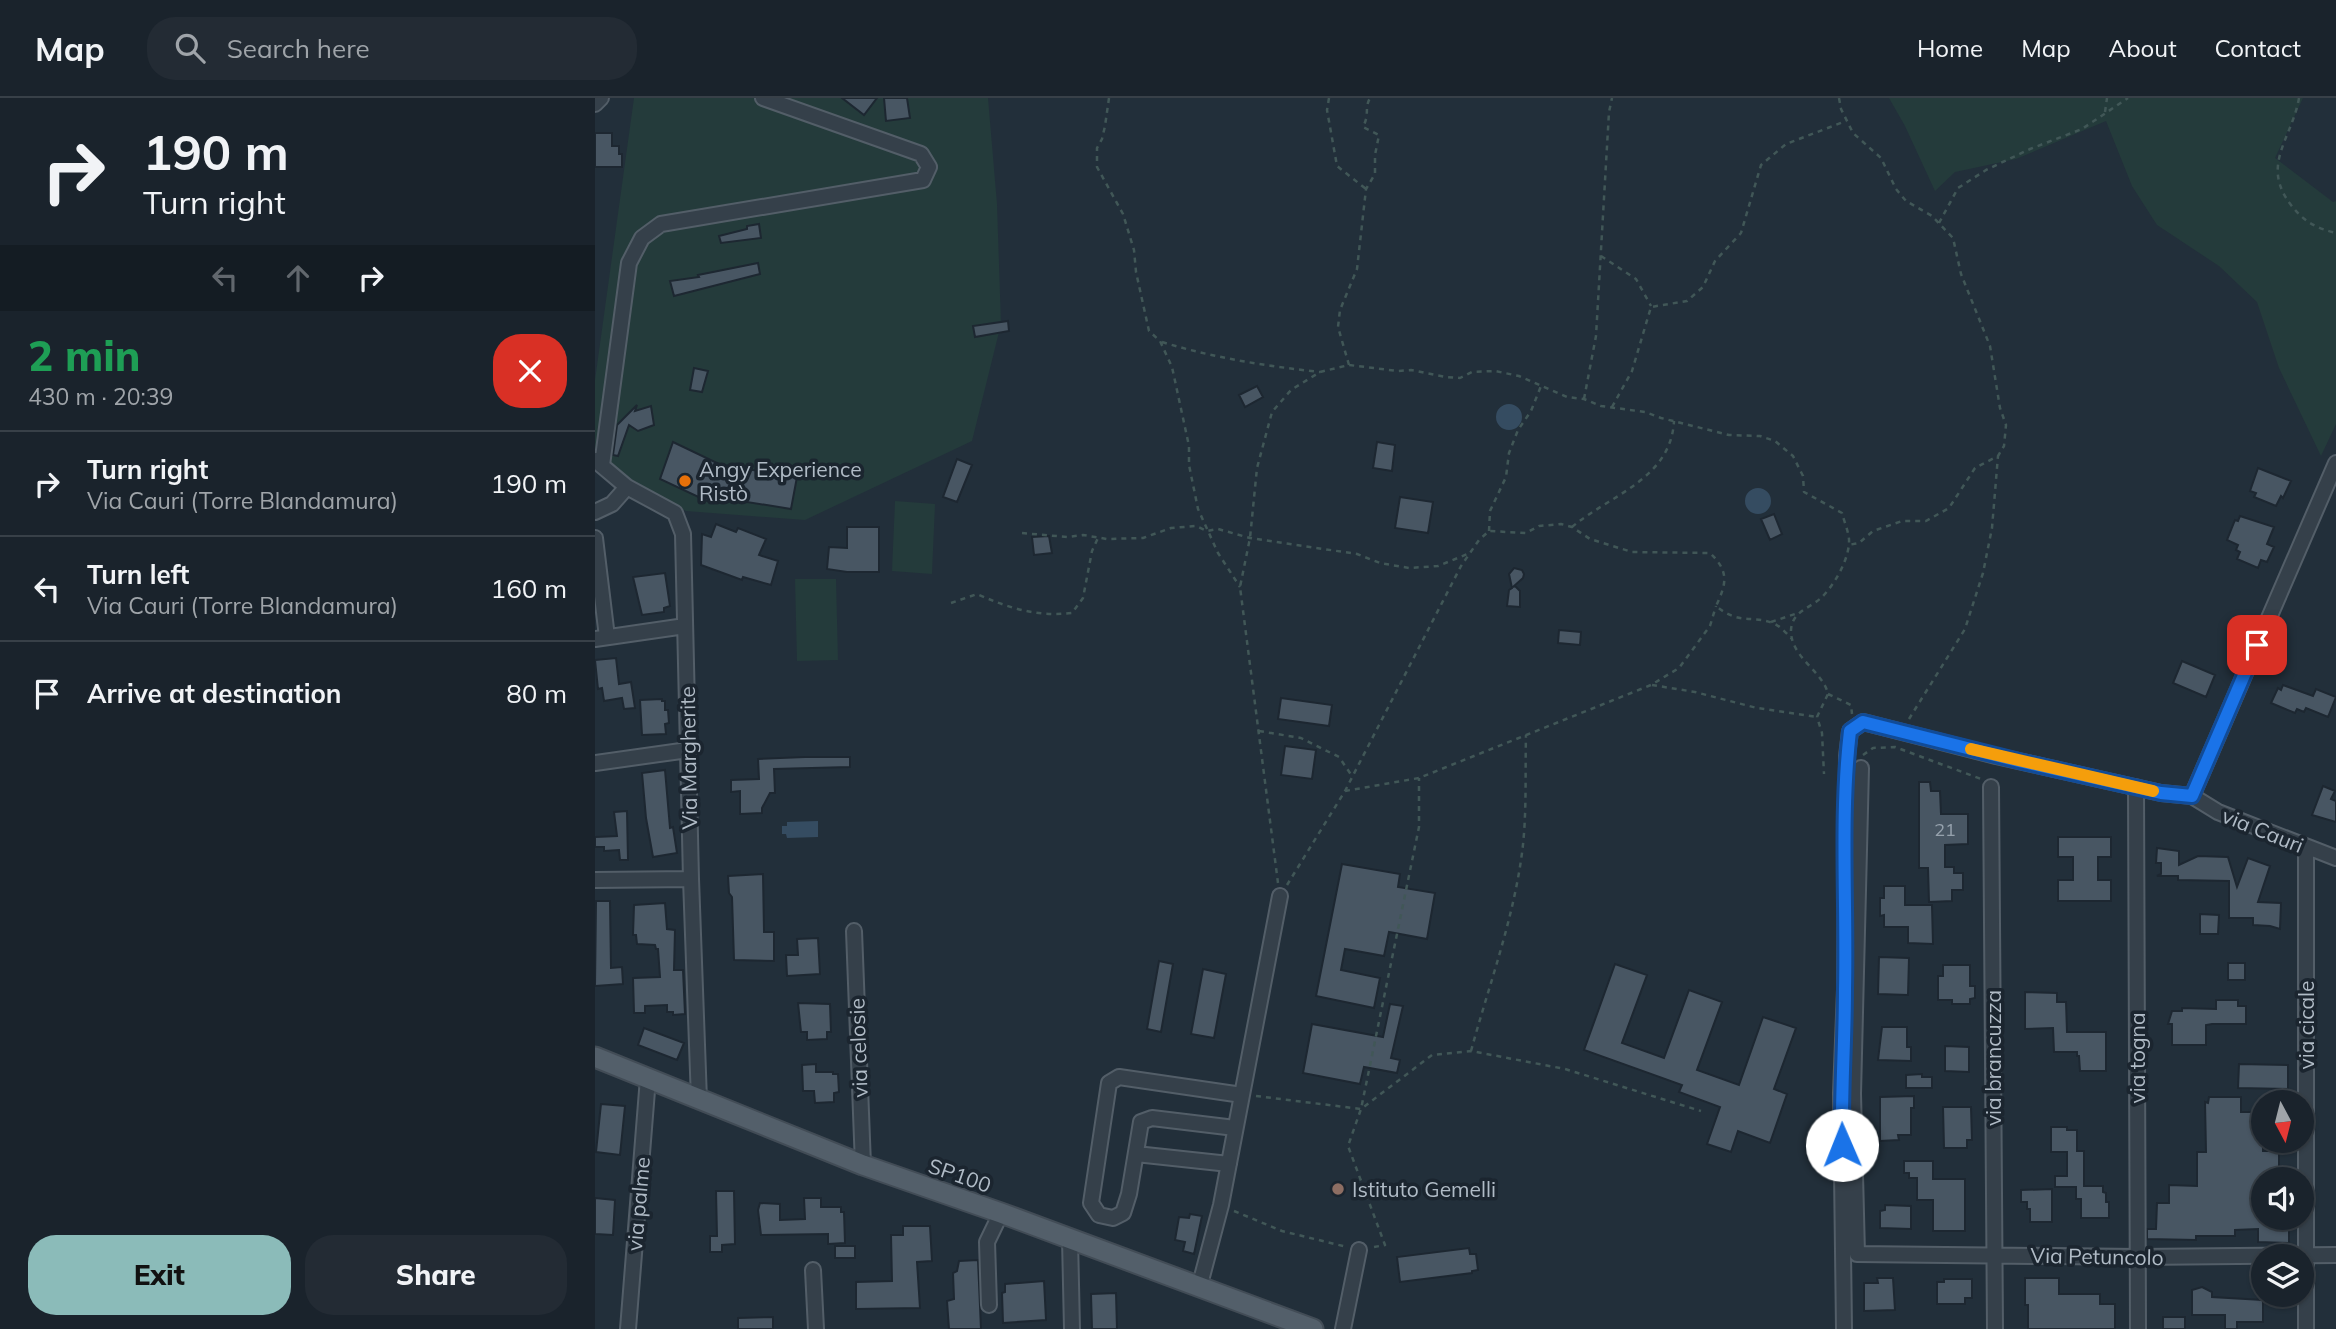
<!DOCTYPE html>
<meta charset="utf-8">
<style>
body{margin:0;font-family:Mulish,sans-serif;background:#232b34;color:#f1f3f6;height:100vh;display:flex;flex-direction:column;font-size:26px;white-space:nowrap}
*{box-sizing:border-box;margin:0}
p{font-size:23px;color:#9fa4a9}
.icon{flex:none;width:38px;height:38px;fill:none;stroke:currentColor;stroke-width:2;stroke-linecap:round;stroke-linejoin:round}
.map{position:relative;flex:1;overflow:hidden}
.drawer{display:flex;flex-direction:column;background:#1a232c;width:595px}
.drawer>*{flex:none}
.banner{background:#1a232c;color:#f1f3f6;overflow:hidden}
.needle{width:46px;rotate:173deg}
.tools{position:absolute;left:1656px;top:992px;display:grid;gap:14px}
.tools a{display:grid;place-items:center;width:63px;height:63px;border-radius:50%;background:#1a232c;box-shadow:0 2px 5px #0004,0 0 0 2px #384048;font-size:35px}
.pin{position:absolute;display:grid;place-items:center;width:60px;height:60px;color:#fff;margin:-30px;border-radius:14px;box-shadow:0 4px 10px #0006}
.me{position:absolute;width:77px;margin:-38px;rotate:359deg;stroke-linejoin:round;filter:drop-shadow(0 0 5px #0008)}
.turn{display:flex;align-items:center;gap:24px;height:147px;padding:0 28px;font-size:32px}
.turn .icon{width:91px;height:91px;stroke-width:2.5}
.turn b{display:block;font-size:49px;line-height:60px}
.lanes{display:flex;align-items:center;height:66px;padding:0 28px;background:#0003;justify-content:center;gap:35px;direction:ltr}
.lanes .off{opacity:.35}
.round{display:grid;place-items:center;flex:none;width:74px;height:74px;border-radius:28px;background:#232b34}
.head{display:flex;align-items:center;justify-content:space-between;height:119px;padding:0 28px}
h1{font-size:42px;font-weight:800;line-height:52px;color:#1e9e55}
.cta{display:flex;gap:14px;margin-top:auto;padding:14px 28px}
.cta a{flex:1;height:80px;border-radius:28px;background:#8bbbb9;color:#111;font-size:28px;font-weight:800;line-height:80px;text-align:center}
.cta a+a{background:#232b34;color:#f1f3f6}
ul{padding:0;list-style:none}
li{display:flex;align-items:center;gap:21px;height:105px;padding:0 28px;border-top:2px solid #384048}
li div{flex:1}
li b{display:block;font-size:26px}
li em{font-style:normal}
header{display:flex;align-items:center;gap:42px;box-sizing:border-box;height:98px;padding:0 35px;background:#1a232c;border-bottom:2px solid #384048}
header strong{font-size:33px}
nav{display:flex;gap:38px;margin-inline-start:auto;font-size:24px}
.search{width:490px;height:63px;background:#232b34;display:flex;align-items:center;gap:18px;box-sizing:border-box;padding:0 24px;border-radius:28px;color:#9fa4a9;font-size:26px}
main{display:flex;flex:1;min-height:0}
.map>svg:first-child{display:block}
.green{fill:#243b3b}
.water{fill:#354c61}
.building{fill:#485663;stroke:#1d2731;stroke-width:2}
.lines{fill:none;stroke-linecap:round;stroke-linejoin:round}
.minor-casing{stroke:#535e68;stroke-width:18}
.major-casing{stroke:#424c56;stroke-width:23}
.path{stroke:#415757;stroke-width:2.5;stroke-dasharray:5 5;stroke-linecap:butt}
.minor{stroke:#35404a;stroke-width:14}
.major{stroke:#535f6a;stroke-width:19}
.route-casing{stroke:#114b97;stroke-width:18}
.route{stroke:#1a73e8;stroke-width:12}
.slow{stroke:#f59e0b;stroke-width:12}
.food-dot{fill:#e8710a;stroke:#1b252f;stroke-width:2.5}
.education-dot{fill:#8d6e63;stroke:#1b252f;stroke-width:2.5}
.labels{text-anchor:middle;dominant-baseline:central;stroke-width:7;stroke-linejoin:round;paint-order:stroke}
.number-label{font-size:18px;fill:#96a2ad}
.poi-label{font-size:21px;fill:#b0bbc6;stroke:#1b252f;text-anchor:start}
.street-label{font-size:21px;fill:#b0bbc6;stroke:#1b252f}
</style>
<header>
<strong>Map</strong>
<div class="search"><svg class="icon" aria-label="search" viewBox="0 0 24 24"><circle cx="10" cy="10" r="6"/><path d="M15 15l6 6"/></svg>Search here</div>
<nav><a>Home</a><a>Map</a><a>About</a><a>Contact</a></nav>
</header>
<main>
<section class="drawer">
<div class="banner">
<div class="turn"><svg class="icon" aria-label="right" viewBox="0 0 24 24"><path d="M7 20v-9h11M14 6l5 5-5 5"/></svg><div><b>190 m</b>Turn right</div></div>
<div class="lanes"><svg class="icon off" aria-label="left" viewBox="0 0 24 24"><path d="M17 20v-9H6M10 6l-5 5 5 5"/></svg><svg class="icon off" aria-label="ahead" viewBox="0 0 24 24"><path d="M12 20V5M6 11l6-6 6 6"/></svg><svg class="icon" aria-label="right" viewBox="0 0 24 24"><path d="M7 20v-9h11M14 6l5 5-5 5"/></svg></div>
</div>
<div class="head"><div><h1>2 min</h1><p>430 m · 20:39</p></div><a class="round" style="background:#d93025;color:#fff"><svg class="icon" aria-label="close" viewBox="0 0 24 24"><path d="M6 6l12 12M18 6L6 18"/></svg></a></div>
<ul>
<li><svg class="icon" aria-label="right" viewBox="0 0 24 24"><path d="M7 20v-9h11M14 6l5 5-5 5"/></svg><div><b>Turn right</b><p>Via Cauri (Torre Blandamura)</p></div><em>190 m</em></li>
<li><svg class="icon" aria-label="left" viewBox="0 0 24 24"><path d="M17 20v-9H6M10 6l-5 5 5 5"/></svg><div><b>Turn left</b><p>Via Cauri (Torre Blandamura)</p></div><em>160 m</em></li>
<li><svg class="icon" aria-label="arrive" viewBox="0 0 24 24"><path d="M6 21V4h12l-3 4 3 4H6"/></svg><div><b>Arrive at destination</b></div><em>80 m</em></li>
</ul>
<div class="cta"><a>Exit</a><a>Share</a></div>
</section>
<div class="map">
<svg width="1741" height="1231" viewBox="0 0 1741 1231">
<rect width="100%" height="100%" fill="#222f3a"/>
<path class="green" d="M39,0H393L402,106L406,226L377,343L210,422L91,413L26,376L0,353V282Z
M1294,0H1708L1680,60L1738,104L1741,103V326L1726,358L1684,270L1662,204L1624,168L1562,127L1537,88L1511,23L1421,61L1360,74L1340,93L1310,28Z
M300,403L340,406L337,476L297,473Z
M200,481H241L243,562L202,563Z"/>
<path class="water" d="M901 319a13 13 0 1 1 26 0a13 13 0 1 1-26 0Z
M1150 403a13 13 0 1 1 26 0a13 13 0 1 1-26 0Z
M223,723V739L192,740L191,736H187V728H192V724Z"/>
<path class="building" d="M247,0H282L269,17Z
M289,0H312L315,20L291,23Z
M0,35H17V48H24V56H27V69H0Z
M164,126L166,140L126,145L124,138L152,131V128Z
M163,165L165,176L79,198L75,183L104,179L103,177Z
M413,223L414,233L380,239L378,228Z
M99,270L113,273L107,294L95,292Z
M662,288L668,299L650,309L644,297Z
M42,307L40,313L56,308L59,327L43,333L34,327L23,358L18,357L22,327Z
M78,344L126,367L202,379L196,411L115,398L112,403L65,381Z
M782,344L800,347L797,373L778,370Z
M362,361L377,367L362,404L348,399Z
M1663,370L1696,383L1688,400L1686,398L1681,408L1659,399L1661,395L1655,393Z
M805,399L838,404L833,435L800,430Z
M1179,416L1187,436L1175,442L1166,421Z
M1645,418L1679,429L1672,446L1679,449L1672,464L1666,462L1663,470L1642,461L1645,454L1641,452L1643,447L1632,442L1640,422L1643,423Z
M121,426L141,434L143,430L171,441L164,457L183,463L176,487L148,479L147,482L106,467L107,436L116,439Z
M252,429H284V474H252L232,471L234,449L252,450Z
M454,438L457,455L439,457L437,439Z
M919,470L927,472L929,476L928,480L918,489L920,488L925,493V509L912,508L914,492L917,490L914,476Z
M70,475L75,508L69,510V514L47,517L38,479Z
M964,532L986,534L985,547L963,545Z
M21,560L24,586L36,584L40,610L29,611L27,600L9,603L7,590L3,591L0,562Z
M1587,563L1620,577L1611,599L1578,585Z
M1688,587L1718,598L1721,591L1741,599L1733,619L1711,610L1709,614L1702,611L1700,615L1676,605L1683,590L1686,592Z
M686,600L737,607L734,628L683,621Z
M67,601V603H70V612H73L74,625L70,626L71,636L47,637L45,602Z
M690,648L721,652L717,681L686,677Z
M210,659H255V669L179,671L180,695H175L167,710V715L145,716V693L136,694V682L164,681L163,661Z
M70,672L75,730L78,729L82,755L58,759L51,720L47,675Z
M1324,684H1335L1336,693H1345L1346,716H1373V746L1350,747V769H1359V775H1368V792H1357V803L1334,804L1333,770H1324Z
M1728,688L1740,693L1736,701L1741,703V724L1717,717Z
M32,713L33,762H25L24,752L9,753V749H0V739L22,738L19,714Z
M1463,739H1516V759H1503V782H1516V803H1463V782H1478V759H1463Z
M1562,750L1584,753V767L1603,758L1633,759L1642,789L1653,760L1675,768L1663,804L1686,805L1685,831L1675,828L1658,827V820H1634V783L1583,782V778H1562L1566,776V765H1561Z
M747,766L805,776L803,789L840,795L832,841L794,834L789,858L750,851L746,872L785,880L779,910L721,898Z
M168,776L169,834H179V863L139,862L137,799L134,795L133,778Z
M1289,788H1310V807H1337L1338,846L1313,845V829H1289V817L1285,818V800H1289Z
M1,803H15L16,870L27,869L28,886L0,888Z
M70,805L72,831L80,832L79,872H88L90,916L78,917V914H72V907L50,908V915H39L38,880L65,879L63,851H61L60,847L42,846L41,837H38L39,807Z
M1605,816L1624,817L1623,836H1605Z
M223,840L225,876L192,878L191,857H203L202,841Z
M1284,859L1314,860L1313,897L1283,896Z
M564,863L578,866L566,934L552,931Z
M1633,865H1650V882H1633Z
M1020,866L1052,877L1027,945L1069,960L1094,892L1127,904L1102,972L1144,987L1168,919L1201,930L1179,991L1192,996L1175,1045L1143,1033L1136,1054L1112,1046L1125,1009L1084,994L1087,987L989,952Z
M1348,867H1375V888H1380V900L1375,901V906H1357V902H1343V878H1348Z
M608,871L631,876L619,940L596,936Z
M1430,894L1462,895V904H1471L1472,934H1511V973H1485L1484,958H1482V954H1459L1458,930L1430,931Z
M1621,902H1643V908H1651V926H1617L1611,927V947H1577V926H1573L1577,913H1587V910L1621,911Z
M203,905L235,906L236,934H232V941L212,942V934H206Z
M795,906L808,908L796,960L805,962L802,975L769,969L765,986L708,975L717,926L788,939Z
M1287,929H1312V949H1316V963L1283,962Z
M49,930L89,945L82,962L43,947Z
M1350,948L1374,949V974L1350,973Z
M221,966V974H238V976H243L244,994L239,995V1004L220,1005L219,993H208L207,967Z
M1644,966L1693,967V991L1643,990Z
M1327,976V979H1337V990H1311V977Z
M1319,998V1010H1316V1037H1303L1304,1042L1285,1043V999Z
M1614,999H1646V1014H1658V1018H1668V1053H1684V1077L1668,1076V1120H1694V1145L1663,1144V1131L1640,1132V1138H1601V1142L1552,1141V1131H1561L1562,1105H1574V1087L1602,1088V1054H1611L1610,1004L1613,1005Z
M6,1006L30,1008L25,1057L1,1054Z
M1348,1009H1376L1377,1042H1372V1050H1349Z
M1456,1029H1472V1032H1482V1053H1489V1088H1508V1094L1511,1095V1104H1514V1120H1486V1101H1481V1089H1460V1078H1472V1054H1456Z
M1309,1063H1338V1081H1370V1133H1338V1102H1322V1080H1314V1075H1309Z
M1457,1091V1124H1435V1111H1432V1104H1426V1092Z
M121,1093H139L140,1146L127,1147V1154H115V1138H122Z
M0,1100L20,1102L18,1137L0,1136Z
M209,1100H226V1109H246V1114H249L250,1145L233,1146V1136L166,1137L163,1112L165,1105L185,1106V1122L210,1121Z
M1290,1107L1316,1108V1131L1285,1130V1113L1290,1112Z
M595,1116L607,1118L599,1156L588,1153L590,1144L580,1142L584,1119L594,1120Z
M308,1128H335L337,1163L322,1164L325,1210L261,1211V1184L297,1183L296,1137H308Z
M240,1148H260V1160H240Z
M874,1150L875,1156H881L883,1172L877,1173V1175L805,1184L802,1159Z
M383,1162L386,1231H354L352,1203L359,1201L358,1175L362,1173L364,1163Z
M1282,1180H1298L1300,1212L1269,1213V1185H1283Z
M1430,1180H1464V1196H1505V1206H1520V1231H1433V1207H1430Z
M1349,1181H1377V1200H1370V1206H1342V1184H1349Z
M449,1183L451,1222L408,1225L407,1195L410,1194V1186Z
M1607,1189L1617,1194V1199L1668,1202V1224H1642V1231H1630V1217H1597V1192Z
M521,1195L522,1231H497L496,1196Z
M178,1219V1231H143V1220Z
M1568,1219H1590V1231H1568Z"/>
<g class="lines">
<defs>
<path id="minor" d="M0,6L6,0
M0,362L32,389L80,415L88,436L96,781L104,1002
M7,367L34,165L47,140L66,126L328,82L334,69L326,56L168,0
M0,414L17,406L32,389
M0,440L12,539
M0,541L90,528
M0,665L93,652
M1266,670L1258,996L1262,1156L1543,1159L1741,1157
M1396,689L1400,1231
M1541,689L1543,1231
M1597,698L1623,714L1741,760
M1711,750V1231
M0,782L96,781
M259,833L268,1067
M640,1030L557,1020L546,1024L534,1096L528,1115L518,1120L504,1117L496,1105L514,985L524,979L647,997
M541,1056L634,1066
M475,1141L477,1231
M218,1172L221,1231
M604,1190L626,1107L685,798
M394,1207L392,1144L406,1115
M33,1231L53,980
M748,1231L764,1152
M1249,1231L1246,995L1250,891L1252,658L1255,633L1268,624L1401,658L1566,695L1597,698L1741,365"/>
<path id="major" d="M0,959L268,1067L406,1115L718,1231"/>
</defs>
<use href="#minor" class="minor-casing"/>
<use href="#major" class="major-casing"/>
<path class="path" d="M514,0L510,28L507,41L502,50V69L528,116L539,152L541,174L554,233L565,243L577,269L594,348V367L603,411L623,455L645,489
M734,0L732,12L742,68L771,91
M1244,0L1246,11L1258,35L1286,60L1301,91L1311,103L1337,118L1358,140L1366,176L1395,248L1405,310L1411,327L1409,348L1403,358L1380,370L1354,410L1331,423H1307L1278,433L1264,445L1253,447
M1704,0C1697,41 1665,67 1696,107C1709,124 1721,130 1741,135
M1510,14L1512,0
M1344,125L1363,90L1391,72L1435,51L1487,31L1533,0
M1006,158L1041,181L1056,208
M567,244C619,260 671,268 725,274
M754,267L743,229L745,212L762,171L771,91L780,76V57L784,37L768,29C775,15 769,11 775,0
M989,301L1001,238L1014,14L1017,0
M1017,309L1037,273L1056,209L1092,203L1108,189L1120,163L1146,135L1166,67L1191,46L1251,23
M977,429C1015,397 1076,381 1079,323
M894,433L895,413L911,379L914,355L923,332L936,313L946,288
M427,435L472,439L488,437L512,441L548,440L576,430L601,428L612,433L623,431L655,440L762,456L785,465L814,470L843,468L875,455
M356,505L382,496C414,510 441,519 477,515L488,500L497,453L503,440
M1176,524L1203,515
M1057,587L1100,594L1162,610L1222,619
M1233,596L1256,607L1257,616
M1314,621L1370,531L1388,475L1397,430L1403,358
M664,633L706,640L744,659L757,678
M1268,657L1278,650L1300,649L1386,681
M750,693L824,680L1056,587L1084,570L1115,528L1121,508
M683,785L645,489L655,440L662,370L677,314L696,292L725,274L754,267L803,273L816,272L851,279L865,280L877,274L900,273L924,278L972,299L989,301L1006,308L1050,314L1066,320L1134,337L1165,338L1180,343L1198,358L1208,378L1209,394L1247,415C1249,423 1253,432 1254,441C1255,460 1240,486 1227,499C1216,510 1197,513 1196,532C1195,559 1228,573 1233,596L1222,619L1227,635L1229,676
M692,787L750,693L866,468L884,442L894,433L931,435L944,428L966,426L977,429L995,441L1037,454L1115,455C1134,473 1132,485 1121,508C1145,528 1158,516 1180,526C1186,529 1192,536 1197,541
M876,953C894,887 918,823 927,755C932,717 930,676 931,637
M661,998L766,1011L837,957L876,953L970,971L1106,1013
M639,1113L687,1133L752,1149
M779,1149L790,1147L753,1048L766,1011L824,729V680"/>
<use href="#minor" class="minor"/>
<use href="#major" class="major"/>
</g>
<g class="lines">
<defs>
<path id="route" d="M1247,1047C1246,995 1250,943 1250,891C1252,805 1245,718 1255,633L1268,624L1424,663L1566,695L1597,698L1662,547"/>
</defs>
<use href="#route" class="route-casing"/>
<use href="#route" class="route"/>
<path class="slow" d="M1376,651L1558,693"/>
</g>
<circle class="food-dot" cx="90" cy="383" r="7"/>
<circle class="education-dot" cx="743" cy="1091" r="7"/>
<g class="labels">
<g class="number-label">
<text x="1350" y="731">21</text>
</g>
<g class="poi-label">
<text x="104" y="371">Angy Experience<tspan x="104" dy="24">Ristò</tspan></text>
<text x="757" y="1091">Istituto Gemelli</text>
</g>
<g class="street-label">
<text transform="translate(93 660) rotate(-91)">Via Margherite</text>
<text transform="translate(1668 732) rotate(22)">via Cauri</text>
<text transform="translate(1711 927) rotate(-90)">via cicale</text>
<text transform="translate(263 950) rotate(-92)">via celosie</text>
<text transform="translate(1398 960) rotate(-90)">via brancuzza</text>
<text transform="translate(1542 960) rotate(-90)">via togna</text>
<text transform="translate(365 1077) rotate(19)">SP100</text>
<text transform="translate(43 1106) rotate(-85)">via palme</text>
<text transform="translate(1502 1158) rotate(1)">Via Petuncolo</text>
</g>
</g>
</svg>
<div class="tools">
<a><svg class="needle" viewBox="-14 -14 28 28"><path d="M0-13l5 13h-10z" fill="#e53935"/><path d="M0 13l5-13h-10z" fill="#9fa4a9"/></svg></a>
<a><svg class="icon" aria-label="sound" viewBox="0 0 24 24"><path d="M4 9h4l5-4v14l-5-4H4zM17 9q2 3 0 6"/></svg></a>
<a><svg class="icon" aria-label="layers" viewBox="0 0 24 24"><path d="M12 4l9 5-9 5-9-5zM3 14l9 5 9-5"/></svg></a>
</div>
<div class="pin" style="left:1662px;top:547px;background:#d93025"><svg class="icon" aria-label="arrive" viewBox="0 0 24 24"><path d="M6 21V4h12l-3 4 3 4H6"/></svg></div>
<svg class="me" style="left:1247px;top:1047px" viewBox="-20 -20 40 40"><circle r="19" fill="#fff"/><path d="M0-13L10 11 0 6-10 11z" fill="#1a73e8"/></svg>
</div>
</main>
